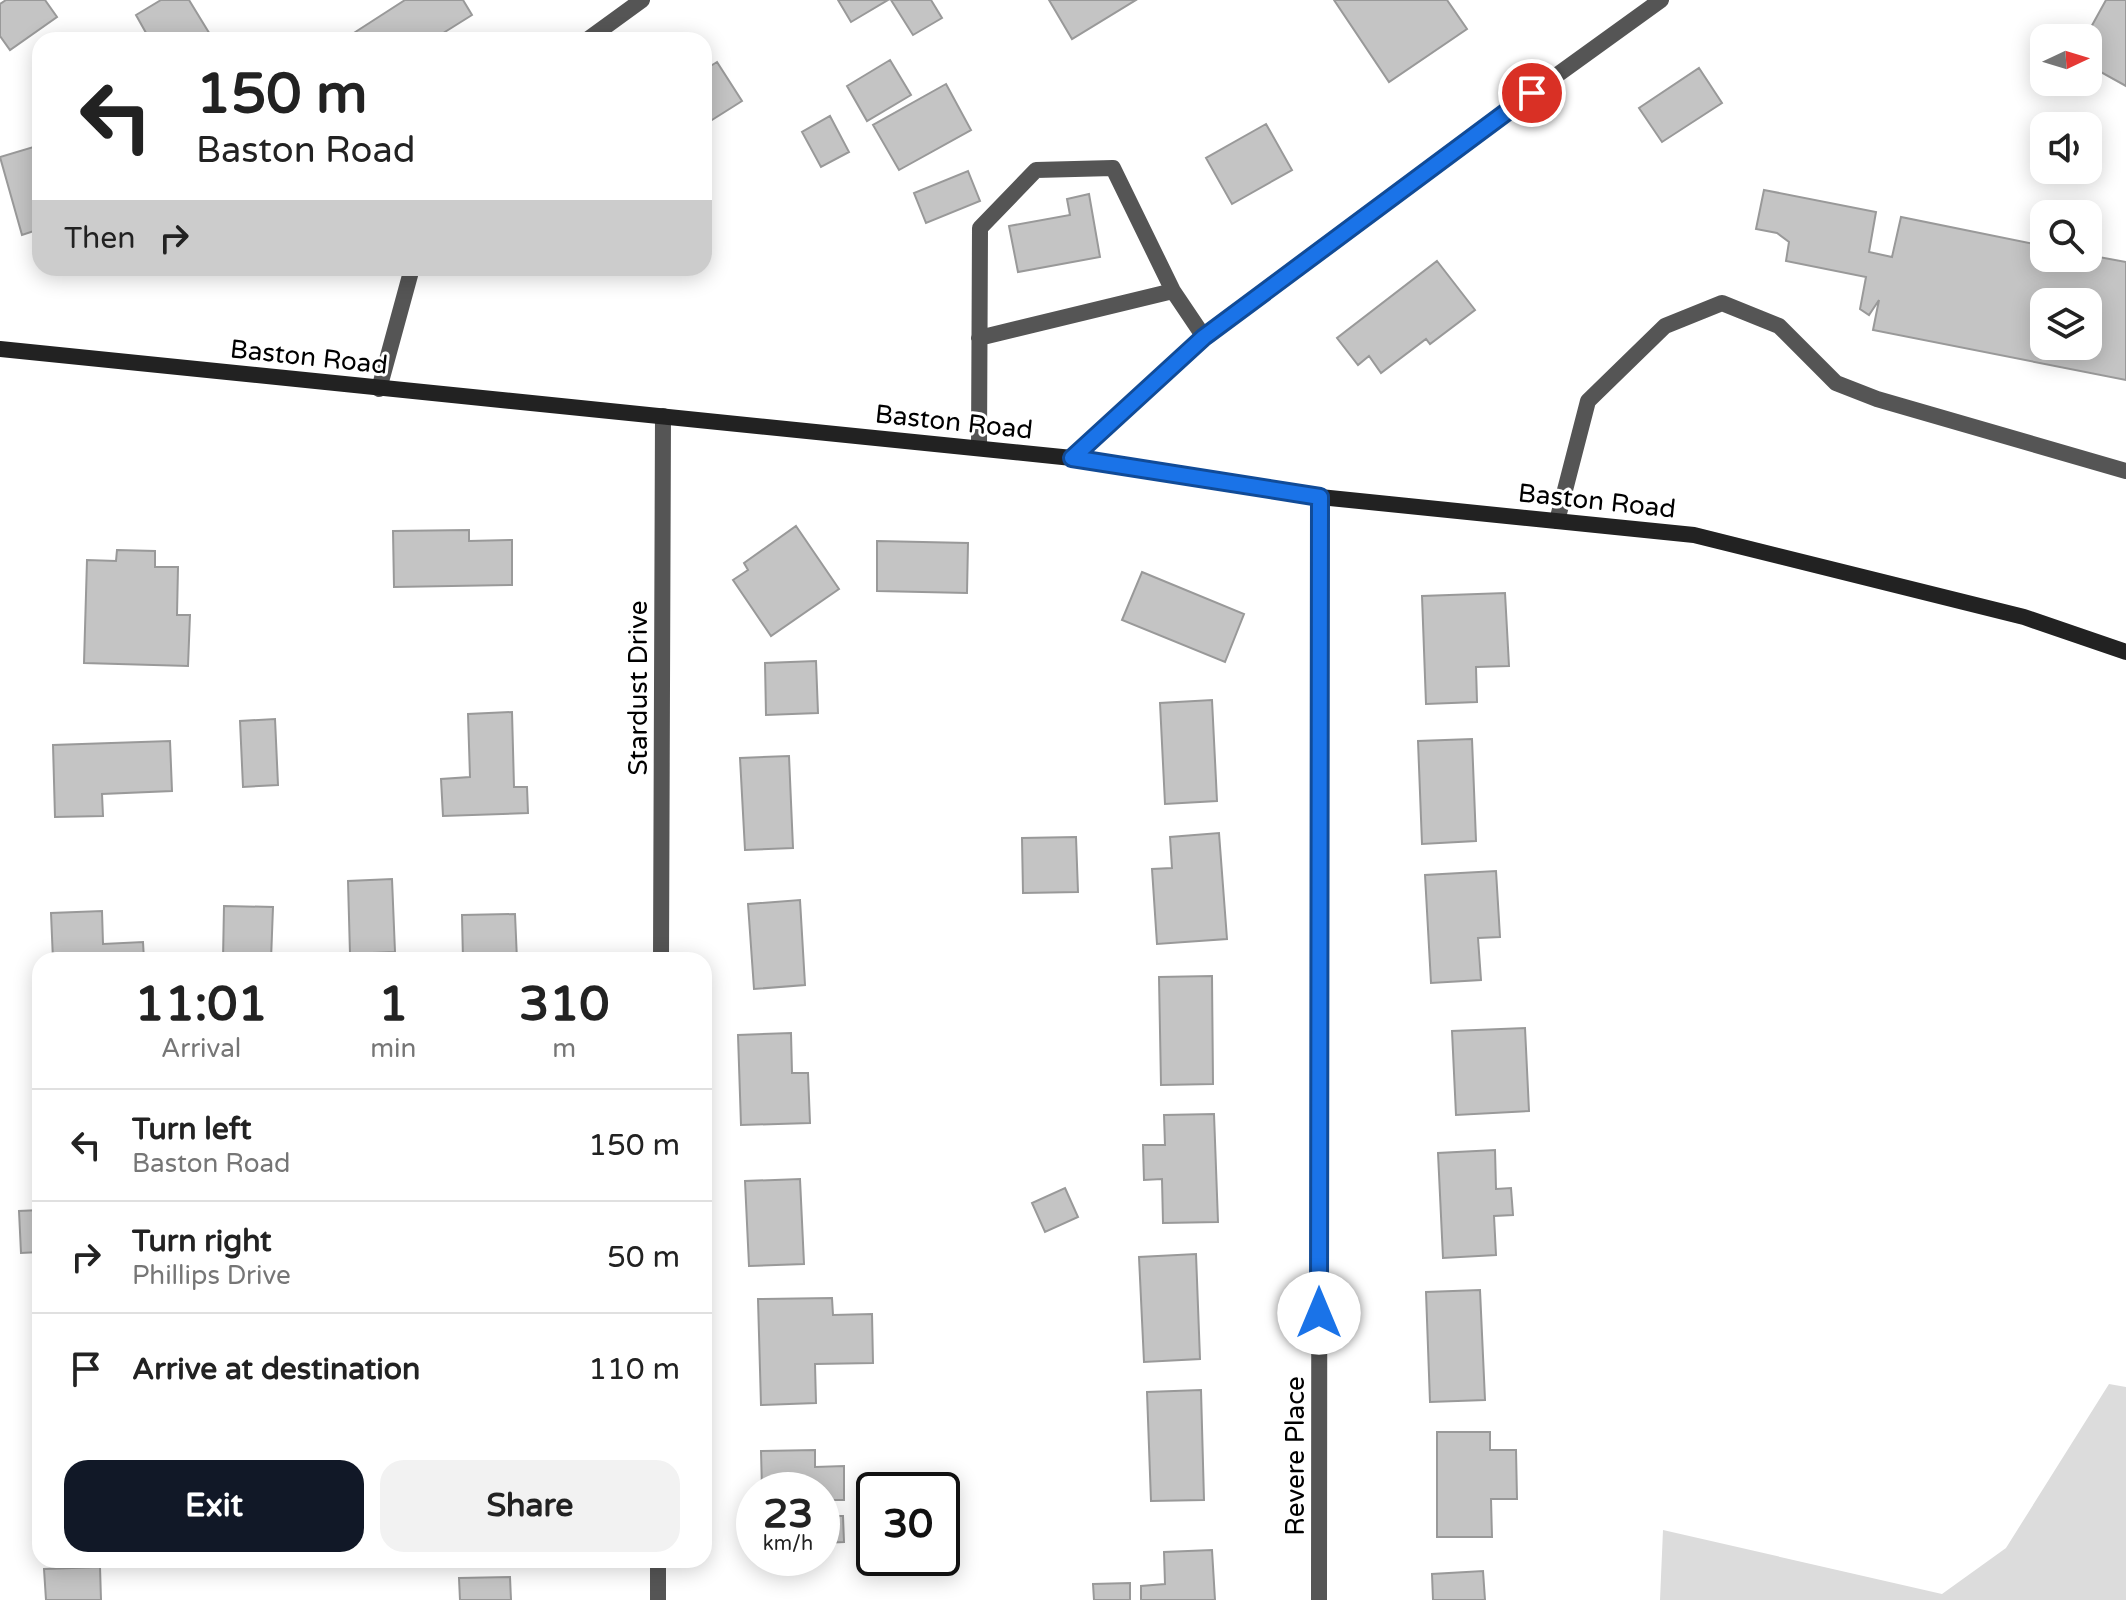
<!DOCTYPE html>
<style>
body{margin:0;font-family:"Varela Round",sans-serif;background:#f2f2f2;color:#222;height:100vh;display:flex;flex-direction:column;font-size:30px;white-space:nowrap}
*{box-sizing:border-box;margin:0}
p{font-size:26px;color:#767676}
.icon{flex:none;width:44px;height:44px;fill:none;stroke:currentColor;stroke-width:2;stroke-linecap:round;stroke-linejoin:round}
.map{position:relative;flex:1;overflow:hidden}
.panel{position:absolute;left:32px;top:952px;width:680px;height:616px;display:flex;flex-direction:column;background:#fff;border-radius:24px;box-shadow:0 4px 20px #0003}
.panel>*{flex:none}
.banner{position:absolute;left:32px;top:32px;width:680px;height:244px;border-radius:24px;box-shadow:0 4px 20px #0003;background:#fff;color:#222;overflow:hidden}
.needle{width:52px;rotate:86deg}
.tools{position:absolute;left:2030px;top:24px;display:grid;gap:16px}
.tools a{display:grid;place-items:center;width:72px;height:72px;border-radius:16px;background:#fff;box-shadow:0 4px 20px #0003;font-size:40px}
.speed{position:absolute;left:736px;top:1472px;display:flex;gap:16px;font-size:40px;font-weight:700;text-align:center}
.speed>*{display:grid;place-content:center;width:104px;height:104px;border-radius:50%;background:#fff;box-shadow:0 4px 20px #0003;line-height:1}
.speed small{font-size:20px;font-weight:400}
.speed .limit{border:4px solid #111;border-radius:12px;background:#fff;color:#111}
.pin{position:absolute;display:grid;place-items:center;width:68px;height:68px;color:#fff;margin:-34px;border:4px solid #fff;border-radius:50%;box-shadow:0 2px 8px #0007}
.me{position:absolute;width:88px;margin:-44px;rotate:0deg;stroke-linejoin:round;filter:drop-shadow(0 0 6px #0008)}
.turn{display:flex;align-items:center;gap:28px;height:168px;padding:0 32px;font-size:36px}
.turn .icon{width:104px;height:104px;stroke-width:2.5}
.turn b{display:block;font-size:56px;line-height:68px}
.then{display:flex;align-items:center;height:76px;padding:0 32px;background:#0003;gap:16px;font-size:30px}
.eta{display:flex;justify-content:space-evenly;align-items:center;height:136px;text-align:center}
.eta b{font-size:48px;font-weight:700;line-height:56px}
.action{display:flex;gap:16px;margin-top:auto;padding:16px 32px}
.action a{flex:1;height:92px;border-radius:24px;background:#111827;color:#fff;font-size:32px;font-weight:700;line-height:92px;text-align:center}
.action a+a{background:#f2f2f2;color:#222}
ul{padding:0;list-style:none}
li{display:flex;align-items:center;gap:24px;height:112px;padding:0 32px;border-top:2px solid #e0e0e0}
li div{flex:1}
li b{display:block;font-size:30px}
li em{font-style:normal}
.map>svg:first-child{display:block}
.green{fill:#dcdcdc}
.building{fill:#c4c4c4;stroke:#999;stroke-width:2;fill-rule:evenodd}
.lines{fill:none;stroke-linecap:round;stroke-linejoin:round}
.lane{stroke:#555;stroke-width:16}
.street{stroke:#555;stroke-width:16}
.secondary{stroke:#222;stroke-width:16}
.route-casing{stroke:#114b97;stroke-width:20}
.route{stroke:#1a73e8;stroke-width:14}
.labels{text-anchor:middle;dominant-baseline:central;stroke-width:6;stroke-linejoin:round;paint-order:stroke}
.street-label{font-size:26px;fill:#000;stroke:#fff}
</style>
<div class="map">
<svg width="2126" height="1600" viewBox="0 0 2126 1600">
<rect width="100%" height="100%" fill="#fff"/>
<path class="green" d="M2109,1384L2126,1387V1600H1660L1663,1530L1942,1594L2006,1548Z"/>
<path class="building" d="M6,0H45L57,17L10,50L0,36V4Z
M161,0H189L211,36L205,40H150L136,15Z
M405,0H463L472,15L432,40H347L346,38Z
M838,0H888L851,22Z
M891,0H931L942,18L913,35Z
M1049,0H1136L1072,39Z
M1334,0H1447L1467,29L1389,82Z
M2106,0H2126V86L2088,65V38H2085Z
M890,60L911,95L867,121L847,86Z
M717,62L742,101L704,125V70Z
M1699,68L1722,103L1662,142L1639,108Z
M946,84L971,130L899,170L873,125Z
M830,116L849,152L821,167L802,132Z
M1266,124L1292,170L1232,204L1206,158Z
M40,145V229L22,235L0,157Z
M968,171L980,201L926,223L914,193Z
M1764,190L1876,212L1869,252L1892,257L1901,217L2044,246V258H2088V255L2126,262V380L1873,330L1879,300L1869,315L1860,309L1866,277L1786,261L1789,242L1777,233L1756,229ZM2044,302H2088V346H2044Z
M1089,194L1100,257L1018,272L1009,226L1070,215L1067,199Z
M1437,261L1475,310L1430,344L1426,339L1381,373L1369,356L1358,365L1337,338Z
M796,526L839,589L771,636L733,580L748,570L744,563Z
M469,530V541L512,540V585L394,587L393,531Z
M877,541L968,543L967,593L877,591Z
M117,550L155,551V567H178L177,615H190L188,666L84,663L87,560L116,561Z
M1142,572L1244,614L1225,662L1122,620Z
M1505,593L1509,666L1476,667L1477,702L1426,704L1422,596Z
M816,661L818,713L766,715L765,663Z
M1212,700L1217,801L1165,804L1160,703Z
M512,712L514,787H527L528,813L443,816L441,779L470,777L468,714Z
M275,719L278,785L243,787L240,721Z
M1472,739L1476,841L1422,844L1418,741Z
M170,741L172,791L102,794L103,816L55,817L53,745Z
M789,756L793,848L745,850L740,758Z
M1219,833L1227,939L1157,944L1152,869L1172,868L1170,837Z
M1076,837L1078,892L1023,893L1022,838Z
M1496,871L1500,937L1478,938L1481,980L1431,983L1425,875Z
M392,879L395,952L350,954L348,881Z
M800,900L805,985L754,989L748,904Z
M224,906L273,907L271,960H223Z
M102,911L103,944L143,942L144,960H53L51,913Z
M515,914L517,960H463L462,915Z
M1212,976L1213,1084L1161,1085L1159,977Z
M1525,1028L1529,1111L1456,1115L1452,1031Z
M791,1033L792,1073H808L810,1123L741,1125L738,1035Z
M1214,1114L1218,1222L1163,1223L1162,1179L1144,1180L1143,1145H1165L1164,1115Z
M1495,1150L1496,1189L1511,1188L1513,1215L1494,1216L1496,1255L1443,1258L1438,1153Z
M800,1179L804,1264L749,1266L745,1181Z
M1065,1188L1078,1217L1045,1232L1032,1203Z
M40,1210V1252L21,1253L19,1211Z
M1196,1254L1200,1359L1144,1362L1139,1257Z
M1480,1290L1485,1400L1430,1402L1426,1292Z
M832,1298L833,1315L872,1314L873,1363L815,1364L816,1403L761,1405L758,1299Z
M1201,1390L1204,1500L1151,1501L1147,1392Z
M1437,1432H1490V1450H1516L1517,1499H1491L1492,1537H1437Z
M815,1450V1467L844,1466V1500H822V1490H762L761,1451Z
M822,1516H843L844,1542L822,1543Z
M942,1521H947L948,1552L942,1553Z
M1212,1550L1215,1600H1141V1586L1165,1584L1164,1552Z
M100,1567L101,1600H46L44,1569Z
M1483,1571L1485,1600H1433L1432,1574Z
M510,1577L511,1600H460L459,1578Z
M1130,1583V1600H1094L1093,1584Z"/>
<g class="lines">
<path class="lane" d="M979,338L1173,291
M979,448L980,228L1036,170L1113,168L1173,291L1204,337
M1557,521L1588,401L1665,326L1722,303L1779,326L1836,383L1877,399L2126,471"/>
<path class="street" d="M587,40L642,0
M379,389L412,268
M1072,458L1204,337L1481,130L1661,0
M661,960L663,416
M658,1600V1560
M1319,1600L1320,497"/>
<path class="secondary" d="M0,349L1072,458L1320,497L1694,535L2024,617L2126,652"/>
</g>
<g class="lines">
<defs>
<path id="route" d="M1319,1313L1320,497L1072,458L1204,337L1532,93"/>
</defs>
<use href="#route" class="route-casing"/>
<use href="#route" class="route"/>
</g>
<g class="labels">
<g class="street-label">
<text transform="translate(309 357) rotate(6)">Baston Road</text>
<text transform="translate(954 422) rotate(6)">Baston Road</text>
<text transform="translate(1597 501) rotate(6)">Baston Road</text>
<text transform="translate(638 688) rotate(-90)">Stardust Drive</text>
<text transform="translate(1295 1456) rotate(-90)">Revere Place</text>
</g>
</g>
</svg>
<div class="tools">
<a><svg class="needle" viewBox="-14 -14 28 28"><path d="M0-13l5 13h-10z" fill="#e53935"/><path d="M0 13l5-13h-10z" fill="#767676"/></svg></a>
<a><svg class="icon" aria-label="sound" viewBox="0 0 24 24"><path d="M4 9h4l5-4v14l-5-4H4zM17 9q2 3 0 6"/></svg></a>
<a><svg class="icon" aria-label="search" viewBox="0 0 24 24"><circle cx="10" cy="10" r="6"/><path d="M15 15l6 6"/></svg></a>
<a><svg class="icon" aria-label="layers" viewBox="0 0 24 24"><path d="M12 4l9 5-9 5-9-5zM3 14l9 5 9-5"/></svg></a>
</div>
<div class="speed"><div>23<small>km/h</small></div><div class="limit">30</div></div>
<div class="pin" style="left:1532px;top:93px;background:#d93025"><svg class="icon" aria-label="arrive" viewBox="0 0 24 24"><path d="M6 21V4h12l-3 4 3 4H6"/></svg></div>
<svg class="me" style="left:1319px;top:1313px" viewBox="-20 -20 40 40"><circle r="19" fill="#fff"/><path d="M0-13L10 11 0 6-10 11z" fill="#1a73e8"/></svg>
<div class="banner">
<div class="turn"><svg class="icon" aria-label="left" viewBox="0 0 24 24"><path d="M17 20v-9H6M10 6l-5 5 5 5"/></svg><div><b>150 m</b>Baston Road</div></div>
<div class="then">Then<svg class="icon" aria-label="right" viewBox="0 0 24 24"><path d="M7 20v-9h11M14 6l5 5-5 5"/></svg></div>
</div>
<section class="panel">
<div class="eta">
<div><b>11:01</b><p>Arrival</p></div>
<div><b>1</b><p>min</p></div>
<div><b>310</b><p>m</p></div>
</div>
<ul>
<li><svg class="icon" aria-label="left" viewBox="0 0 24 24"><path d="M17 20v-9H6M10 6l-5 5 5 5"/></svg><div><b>Turn left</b><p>Baston Road</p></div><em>150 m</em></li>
<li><svg class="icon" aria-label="right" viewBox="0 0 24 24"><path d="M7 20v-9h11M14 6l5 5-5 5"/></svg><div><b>Turn right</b><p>Phillips Drive</p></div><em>50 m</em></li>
<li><svg class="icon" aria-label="arrive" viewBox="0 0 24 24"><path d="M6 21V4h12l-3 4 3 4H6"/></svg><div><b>Arrive at destination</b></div><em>110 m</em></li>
</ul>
<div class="action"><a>Exit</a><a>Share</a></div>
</section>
</div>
